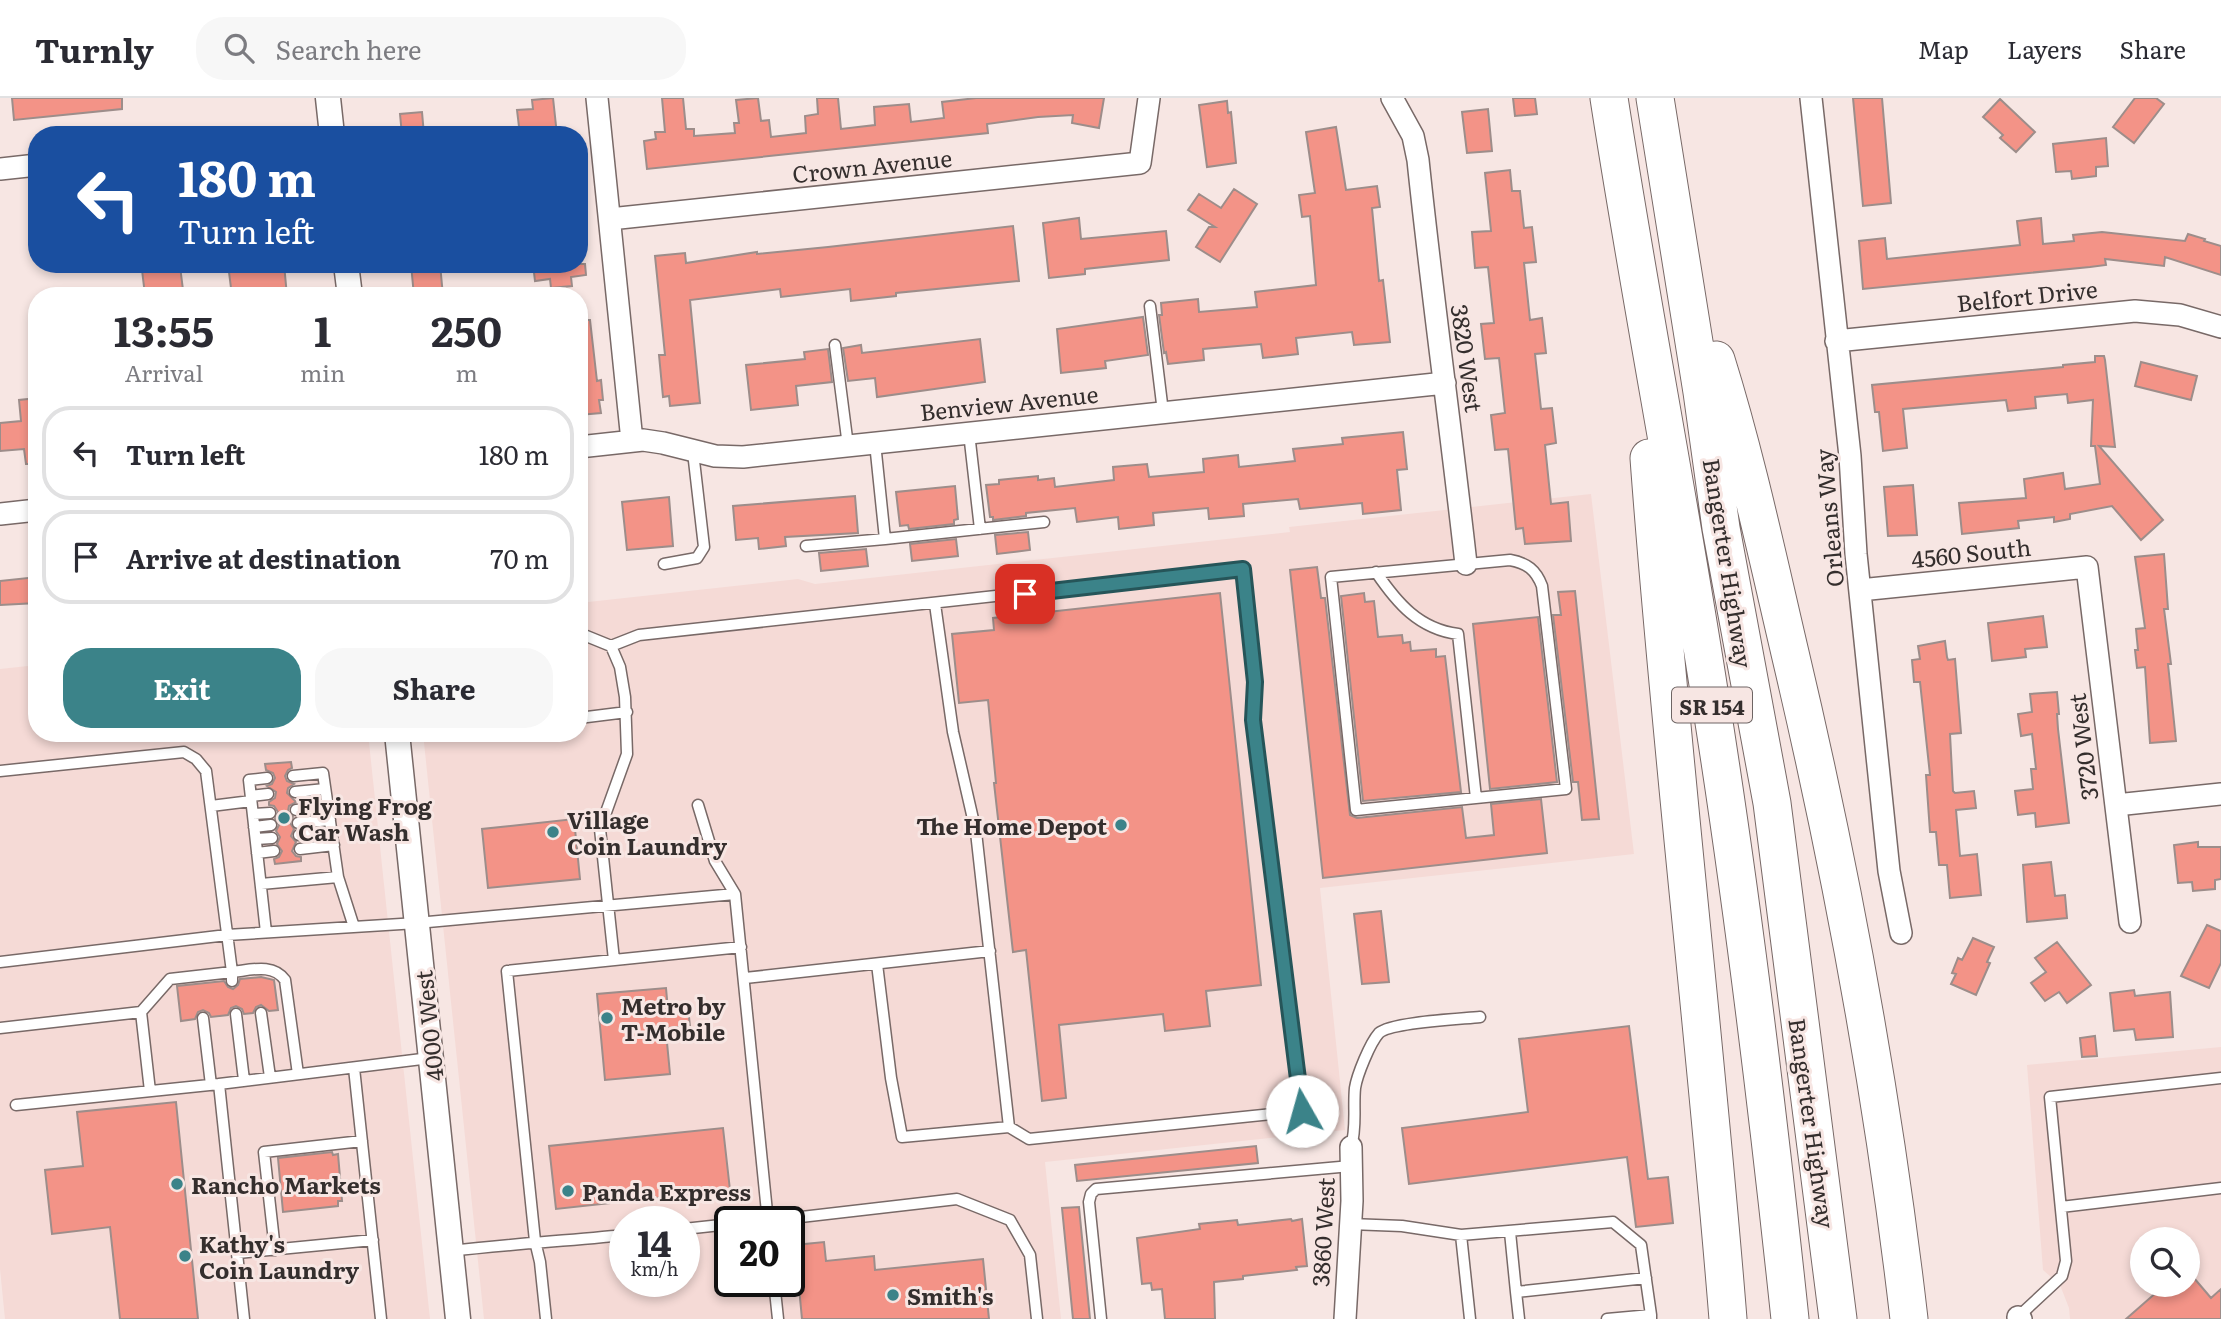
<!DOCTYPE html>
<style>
body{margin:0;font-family:Literata,serif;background:#f7f7f7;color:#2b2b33;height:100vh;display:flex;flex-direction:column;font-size:26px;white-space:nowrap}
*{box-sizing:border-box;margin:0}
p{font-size:23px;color:#7c7c81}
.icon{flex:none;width:38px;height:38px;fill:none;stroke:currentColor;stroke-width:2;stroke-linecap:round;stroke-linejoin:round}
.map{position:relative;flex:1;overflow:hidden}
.side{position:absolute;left:28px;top:189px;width:560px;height:455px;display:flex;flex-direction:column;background:#fff;border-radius:28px;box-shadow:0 4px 10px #0003}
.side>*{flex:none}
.banner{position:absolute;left:28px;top:28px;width:560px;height:147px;border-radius:28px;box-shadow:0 4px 10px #0003;background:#1a4fa0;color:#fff;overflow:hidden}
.controls{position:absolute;left:2130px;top:1129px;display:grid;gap:14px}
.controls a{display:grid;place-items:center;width:70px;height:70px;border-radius:50%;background:#fff;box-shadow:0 4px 10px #0003;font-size:35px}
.speed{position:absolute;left:609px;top:1108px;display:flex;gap:14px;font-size:35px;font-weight:700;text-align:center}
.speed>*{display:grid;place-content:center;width:91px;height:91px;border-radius:50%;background:#fff;box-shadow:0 4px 10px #0003;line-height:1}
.speed small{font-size:18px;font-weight:400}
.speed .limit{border:4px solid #111;border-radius:10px;background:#fff;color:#111}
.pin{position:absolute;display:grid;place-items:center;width:60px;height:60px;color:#fff;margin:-30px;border-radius:14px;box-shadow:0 4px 10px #0006}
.me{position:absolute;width:77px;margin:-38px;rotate:353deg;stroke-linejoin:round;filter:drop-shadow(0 0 5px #0008)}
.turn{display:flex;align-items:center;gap:24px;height:147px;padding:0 35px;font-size:32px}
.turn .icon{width:91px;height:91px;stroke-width:2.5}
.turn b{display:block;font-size:49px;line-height:60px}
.eta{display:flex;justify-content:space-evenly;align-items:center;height:119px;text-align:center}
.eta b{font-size:42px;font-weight:700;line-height:49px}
.cta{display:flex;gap:14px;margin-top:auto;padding:14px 35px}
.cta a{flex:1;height:80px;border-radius:28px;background:#3b8389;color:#fff;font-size:28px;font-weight:700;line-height:80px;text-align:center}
.cta a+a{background:#f7f7f7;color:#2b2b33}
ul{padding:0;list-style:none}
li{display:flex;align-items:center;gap:21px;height:94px;margin:0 14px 10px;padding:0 21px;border:4px solid #e1e1e2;border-radius:28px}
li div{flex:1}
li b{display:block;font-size:26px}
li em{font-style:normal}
header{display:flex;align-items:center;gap:42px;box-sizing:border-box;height:98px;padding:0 35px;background:#fff;border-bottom:2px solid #e1e1e2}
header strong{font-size:33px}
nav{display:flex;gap:38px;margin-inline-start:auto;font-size:24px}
.search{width:490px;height:63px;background:#f7f7f7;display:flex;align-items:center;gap:18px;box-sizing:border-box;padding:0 24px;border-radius:28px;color:#7c7c81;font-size:26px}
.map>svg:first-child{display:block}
.built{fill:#f5dad6;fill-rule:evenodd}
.building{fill:#f39387;stroke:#9d8d8a;stroke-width:2}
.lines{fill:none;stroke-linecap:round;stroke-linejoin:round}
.service-casing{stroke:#786967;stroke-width:13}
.minor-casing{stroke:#786967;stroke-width:24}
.tertiary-casing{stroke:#786967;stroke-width:27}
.motorway-casing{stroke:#786967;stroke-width:39}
.service{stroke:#fff;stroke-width:10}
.minor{stroke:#fff;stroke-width:21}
.tertiary{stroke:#fff;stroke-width:24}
.motorway{stroke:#fff;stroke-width:37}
.route-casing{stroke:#265559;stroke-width:18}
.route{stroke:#3b8389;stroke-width:12}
.poi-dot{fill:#3b8389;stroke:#f7e6e3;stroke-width:2.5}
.labels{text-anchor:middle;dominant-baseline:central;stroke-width:6;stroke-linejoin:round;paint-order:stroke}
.shield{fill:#f7e6e3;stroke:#6e6564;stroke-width:2}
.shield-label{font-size:21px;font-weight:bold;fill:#342e2d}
.street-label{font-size:23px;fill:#342e2d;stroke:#f7e6e3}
.poi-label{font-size:23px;font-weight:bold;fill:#342e2d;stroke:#f7e6e3;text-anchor:start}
</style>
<header>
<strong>Turnly</strong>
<div class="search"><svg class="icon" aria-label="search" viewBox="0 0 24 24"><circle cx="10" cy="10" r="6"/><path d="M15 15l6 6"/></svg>Search here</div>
<nav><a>Map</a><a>Layers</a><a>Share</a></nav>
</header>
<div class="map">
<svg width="2221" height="1221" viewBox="0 0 2221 1221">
<rect width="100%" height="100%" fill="#f7e6e3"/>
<path class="built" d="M1591,396L1634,756L1320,790L1345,1032L1045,1064L1061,1221H484L423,635H579V505L798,481L815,486L1290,434L1289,429ZM625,1124H684V1183H625ZM730,1124H789V1183H730Z
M37,567V635H368L430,1221H5L0,1171V571Z
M2221,949V1221H2070L2069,1210L2060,1187L2043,1172L2027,967ZM2142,1141H2188V1186H2142Z"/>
<path class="building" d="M12,0H122V11L14,22Z
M553,0L557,37H520L517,12L533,11L532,2Z
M662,0H683L686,31H694V38L735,35L734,25H739L736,2L758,0L761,23L769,22L771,39L806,35L805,18L818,16L817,0H838L841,31L875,27L874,9L909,6L911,24L944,20L942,4L976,0H1104L1099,30L1072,25L1073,17L1038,19L987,26L988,35L647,71L644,43L656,41L655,34H665Z
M1513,0H1535L1537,16L1515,18Z
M1853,0H1882L1891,105L1863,108Z
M2135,0H2156L2164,6L2134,45L2113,29Z
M2000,1L2035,34L2016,54L2000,40L2003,37L1983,19Z
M1227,3L1228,15L1231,14L1236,65L1207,69L1199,7Z
M1488,11L1492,53L1467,55L1462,14Z
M422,14L424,37H402L400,16Z
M1336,29L1346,92L1377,88L1380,109L1372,110L1379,183L1383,182L1390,244L1354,247L1352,234L1296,240L1298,256L1263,260L1261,246L1203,251L1204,262L1168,266L1166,254L1164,255L1159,217H1162L1161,205L1198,201L1199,214L1257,209L1255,194L1316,187L1310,118L1302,119L1299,97L1315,95L1306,34Z
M2106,40L2108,68L2096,69V78L2072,81L2071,73L2056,74L2053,46Z
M1510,72L1512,93H1520L1524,130L1532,129L1536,164L1524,165L1530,222L1542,220L1546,255L1535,256L1541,311L1552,310L1556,345L1545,347L1551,406L1568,404L1571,443L1525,446L1523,430L1516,431L1508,351L1495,352L1491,317L1505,315L1499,260L1485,261L1481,226L1494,225L1488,169L1475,170L1472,134L1491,133L1485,75Z
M1234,91L1257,106L1220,164L1196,149L1209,129H1215L1188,112L1199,96L1221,110Z
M1079,120L1081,141L1166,133L1169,162L1085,171V176L1049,180L1043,125Z
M2041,120L2043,146L2074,143L2073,137L2102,134L2185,143L2188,136L2205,141L2204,143L2221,148V177L2165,159L2164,168L2105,161L2106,167L2090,169L1863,191L1859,143L1885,140L1887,161L2020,147L2017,123Z
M1013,128L1019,183L896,195V198L851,203L850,191L781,199L780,191L690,202L700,305L670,308L669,298L663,299L659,257H665L655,158L685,155L686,165L757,154V156L828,149Z
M262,166H284L287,198H232L229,174L262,170Z
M411,166H440L443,198H414Z
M533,166H585L586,177L571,179L572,188L551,190L550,181L535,183Z
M180,168L183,192L145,197L142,172Z
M1143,219L1148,257L1105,263L1106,270L1061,275L1057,231Z
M579,222H590L597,283L601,282L603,302H599L601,315L579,317Z
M980,241L985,284L877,299L875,280L848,283L843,250L861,247L862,255Z
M828,251L832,284L796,288L798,307L751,312L746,267L805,261L804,254Z
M2095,258H2104L2105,262L2115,349L2099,348L2163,422L2141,442L2112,408L2070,416V421L2054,424V419L2018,423L2019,430L1962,436L1959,405L2026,400L2024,381L2063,375L2065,391L2100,386L2095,348H2091L2093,302L2068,305L2067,296L2035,299L2036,310L2008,313L2006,302L1903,311L1907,350L1883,353L1879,314H1875L1872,287L2063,269V267L2095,264Z
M2141,264L2197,278L2191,302L2135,288Z
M37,300V366H26L24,351L0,353V325L21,323L19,302Z
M1403,334L1407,371L1397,372L1401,412L1363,416L1362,405L1300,411L1298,401L1243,406L1244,418L1209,421L1208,410L1153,415L1154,427L1119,431L1118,419L1077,424L1075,410L1026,415V418L993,422V419H990L986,387L999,386V382L1038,378V382L1054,380L1055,389L1114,382L1113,369L1147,366L1149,379L1204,374L1203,361L1238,357L1239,369L1295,363L1293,351L1343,346L1342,340Z
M1913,387L1917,437L1888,438L1884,389Z
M955,388L958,421L954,422V426L909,431L908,427L900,428L896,394Z
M855,398L858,435L785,439L786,448L759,451L758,440L736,442L733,408Z
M669,399L673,448L627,452L622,404Z
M1028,434L1030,452L997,456L995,437Z
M956,441L958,458L912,463L910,446Z
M866,451L868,468L821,473L819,455Z
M2164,456L2168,511H2164L2171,566H2168L2176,643L2150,645L2145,569L2137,570L2135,552H2138L2136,531L2145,530L2135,459Z
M1317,469L1321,500H1325L1350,717L1357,720L1462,709L1466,740L1494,737L1491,706L1541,701L1547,755L1323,780L1290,472Z
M37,479V505L0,507V483Z
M1575,493L1599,721L1582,722L1578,684H1573L1553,517H1561L1558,494Z
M1220,495L1261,887L1206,893L1210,928L1165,933L1163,916L1059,927L1066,1000L1042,1003L1026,852L1013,854L994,685H996L988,602L959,605L952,536L994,532L993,520Z
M1364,495L1365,504L1374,503L1378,539L1402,537L1403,545L1410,544L1411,553L1436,551V559L1445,558L1461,694L1363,703L1341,498Z
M2043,518L2047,549L2025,551L2026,559L1992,563L1988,525Z
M1538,519L1557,684L1490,691L1473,526Z
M1945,543L1947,559L1948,562L1955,561L1961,635L1950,636L1953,693L1955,695L1974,693L1976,710L1956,712L1960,758L1977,756L1981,797L1950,800L1947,767H1939L1936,734H1930L1926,677H1930L1920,584H1914L1912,562L1920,561L1918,548Z
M2057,594L2059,616H2057L2058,631L2069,725L2036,729L2035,715L2018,717L2015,693L2033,691L2031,671H2036L2032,636L2021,638L2018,616L2032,614L2030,596Z
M291,664L292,670L288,672L285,678L287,683L294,686L288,690L287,695L296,704L289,708L288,713L293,719L290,725L294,731L291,738L296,744L292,753L296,758L301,759V763L275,766L274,761L279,759L282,753L277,746L280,739L276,733L279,727L275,721L278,714L274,708L269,707V704L275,700L276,694L267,688L272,686L275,680L273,675L266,672L265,666Z
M574,721L580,781L488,790L482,731Z
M2198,744V749H2221V781L2215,782V791L2193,793L2192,784L2178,785L2174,747Z
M2051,764L2055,798L2065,797L2067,820L2027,824L2023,767Z
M1381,813L1389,884L1362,886L1354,816Z
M2207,827L2221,833V865L2209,890L2181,878Z
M1973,840L1994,849L1987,864L1990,865L1976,897L1951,886L1956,876L1952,875L1958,860L1962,862Z
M2057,844L2091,887L2067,905L2059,894L2045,903L2031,885L2046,874L2035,860Z
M261,879L274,882L278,912L269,913L261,907L256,909L253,915L244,916L242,911L236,908L231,910L228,917L211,919L209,915L203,912L198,914L195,921L181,923L177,888L224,883L228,889L233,891L238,887L240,881Z
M666,890L668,912L688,910L690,928L669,930V934H666L670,976L605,982L597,896Z
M2134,892L2135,898L2170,894L2173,939L2136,942L2134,931L2114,933L2110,895Z
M1629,928L1648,1081L1668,1079L1673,1125L1636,1129L1627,1059L1409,1086L1402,1030L1528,1014L1519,941Z
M2095,938L2097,958L2082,959L2080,940Z
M176,1004L198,1221H120L110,1129L52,1136L45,1072L83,1068L77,1014Z
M723,1030L730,1092L556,1111L549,1048Z
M1256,1048L1258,1065L1077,1083L1075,1067Z
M332,1054L333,1057L338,1056L342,1103H338V1108L283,1114L278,1060Z
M1079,1109L1090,1221H1073L1062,1110Z
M1291,1121L1292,1123L1302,1121L1307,1168L1296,1169L1297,1172L1243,1178V1181L1214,1184L1215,1221H1165L1162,1191L1152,1192L1151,1185L1142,1186L1137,1140L1200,1131L1199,1126L1237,1122L1238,1127Z
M824,1144L826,1163L874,1158L875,1172L983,1161L989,1221H802L795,1147Z
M2188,1173L2211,1200L2221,1191V1221H2126L2166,1186H2188Z"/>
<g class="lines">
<defs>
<path id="service" d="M1150,208L1163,314
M835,247L848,348
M969,335L980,431
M875,345L885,441L1044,424
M806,448L885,441
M1510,462C1527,465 1536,472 1542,488L1566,691L1356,712L1331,479Z
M664,466L697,460L704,449L693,354
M1376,474C1397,505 1419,531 1458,536L1476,700
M935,506L953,634L976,734L1009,1029
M579,535L611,548L620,569L625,599L627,656L600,731L614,862
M611,548L639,537L1243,471L1255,584L1253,622L1302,1013L1029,1041L1009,1029L902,1039L891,980L877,866
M579,620L627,614
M0,673L184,654L196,661L206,673L232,874L170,881L141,914
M293,678L323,675L338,779L354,829
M295,694L325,691
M251,698L268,696
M698,707L715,763L735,796L768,1124
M211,708L251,703
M296,712L328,709
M253,716L270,715
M298,725L330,722
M254,729L271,727
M299,737L332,734
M256,741L272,740
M300,751L334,747
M257,755L274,753
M261,786L338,779
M266,834L249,682L267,680
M0,864L227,837L417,825L735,796
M745,880L990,853
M232,883V874C251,872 273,865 285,882L298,976
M261,915L270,979
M236,916L244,982
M203,920L211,987
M0,930L141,914L150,993
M354,970L381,1221
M219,986L244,1221
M16,1007L219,986L430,960
M1351,1049C1357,1029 1353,1010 1355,990C1357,977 1370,945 1379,935C1391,924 1461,921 1480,919
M2061,1109L2221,1090
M758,1124L957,1101L1010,1122L1030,1157L1037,1221
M1350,1126L1402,1128L1461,1137L1613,1124L1641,1147L1651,1217
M684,1131L730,1126
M1510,1134L1516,1194L1646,1180
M1461,1137L1470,1221
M275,1152L264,1054L362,1043
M450,1153C509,1146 566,1143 625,1137
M238,1155L373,1142
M774,1183L778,1221
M1516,1194L1519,1221
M2018,1219L2062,1178L2066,1163L2050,999L2221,980
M546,1221L540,1164L535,1143L507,873L741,849
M1101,1221L1089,1104L1091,1096L1096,1091L1351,1068
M1607,1221L1651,1217V1221"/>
<path id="minor" d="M597,0L632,343
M1392,0L1413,38L1418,62C1432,197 1451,331 1466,466
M1811,0L1850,358L1856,456L1889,773L1901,835
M0,71L37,67
M610,121L1140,65L1149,0
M1836,243L2135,213L2180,217L2221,229
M579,349L643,342L663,345L715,358L743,359L1445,285
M0,416L37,412
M1860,492L2087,469L2130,824
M2116,707L2221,696
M2018,1219L2021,1221
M1345,1221L1352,1103L1351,1049"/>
<path id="tertiary" d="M328,0L332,37
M346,166L350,198
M397,635L458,1221"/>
<path id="motorway" d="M1609,0C1640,200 1679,399 1710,599C1743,806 1768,1013 1790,1221
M1655,0L1702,294L1721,430L1772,705L1838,1221
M1716,262C1746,358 1767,457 1790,555C1842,775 1883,996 1909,1221
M1649,360C1670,647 1705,934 1728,1221"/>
</defs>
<use href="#service" class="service-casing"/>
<use href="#minor" class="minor-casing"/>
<use href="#tertiary" class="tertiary-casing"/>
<use href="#motorway" class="motorway-casing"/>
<use href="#service" class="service"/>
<use href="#minor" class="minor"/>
<use href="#tertiary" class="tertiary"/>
<use href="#motorway" class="motorway"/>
</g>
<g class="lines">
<defs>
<path id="route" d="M1025,496L1243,471L1255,584L1253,622L1302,1013"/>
</defs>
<use href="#route" class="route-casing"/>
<use href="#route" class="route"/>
</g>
<g class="poi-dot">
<circle cx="284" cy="720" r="7"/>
<circle cx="1121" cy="727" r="7"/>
<circle cx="553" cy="734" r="7"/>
<circle cx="607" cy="920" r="7"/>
<circle cx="177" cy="1086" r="7"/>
<circle cx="568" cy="1093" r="7"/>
<circle cx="185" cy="1158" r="7"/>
<circle cx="893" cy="1197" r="7"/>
</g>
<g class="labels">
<rect class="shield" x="1672" y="589.5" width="80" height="35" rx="5"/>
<g class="shield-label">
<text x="1712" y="607">SR 154</text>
</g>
<g class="street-label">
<text transform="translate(872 67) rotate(-6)">Crown Avenue</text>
<text transform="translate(2027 197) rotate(-6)">Belfort Drive</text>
<text transform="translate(1468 260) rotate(82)">3820 West</text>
<text transform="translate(1009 304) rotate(-6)">Benview Avenue</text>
<text transform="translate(1828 420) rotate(-95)">Orleans Way</text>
<text transform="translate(1971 454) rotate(-6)">4560 South</text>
<text transform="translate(1729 465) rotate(81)">Bangerter Highway</text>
<text transform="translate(2082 649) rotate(-97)">3720 West</text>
<text transform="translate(428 928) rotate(-96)">4000 West</text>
<text transform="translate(1813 1025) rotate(82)">Bangerter Highway</text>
<text transform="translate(1322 1134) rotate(-87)">3860 West</text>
</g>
<g class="poi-label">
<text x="298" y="707">Flying Frog<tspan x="298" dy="26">Car Wash</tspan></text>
<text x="567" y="721">Village<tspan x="567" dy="26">Coin Laundry</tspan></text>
<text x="1107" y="727" text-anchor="end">The Home Depot</text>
<text x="621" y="907">Metro by<tspan x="621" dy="26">T-Mobile</tspan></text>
<text x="191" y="1086">Rancho Markets</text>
<text x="582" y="1093">Panda Express</text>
<text x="199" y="1145">Kathy's<tspan x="199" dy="26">Coin Laundry</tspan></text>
<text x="907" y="1197">Smith's</text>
</g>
</g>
</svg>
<div class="controls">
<a><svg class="icon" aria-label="search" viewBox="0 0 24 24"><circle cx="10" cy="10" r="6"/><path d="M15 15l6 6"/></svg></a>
</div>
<div class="speed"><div>14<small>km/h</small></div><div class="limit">20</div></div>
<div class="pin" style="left:1025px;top:496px;background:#d93025"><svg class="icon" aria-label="arrive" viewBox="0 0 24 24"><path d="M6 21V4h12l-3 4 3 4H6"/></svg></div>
<svg class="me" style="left:1302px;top:1013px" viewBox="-20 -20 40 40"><circle r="19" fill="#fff"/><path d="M0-13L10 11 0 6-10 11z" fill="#3b8389"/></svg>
<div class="banner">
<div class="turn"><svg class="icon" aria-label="left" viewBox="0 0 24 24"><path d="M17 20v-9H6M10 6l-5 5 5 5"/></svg><div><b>180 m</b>Turn left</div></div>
</div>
<section class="side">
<div class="eta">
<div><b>13:55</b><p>Arrival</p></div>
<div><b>1</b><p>min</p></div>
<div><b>250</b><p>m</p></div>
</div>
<ul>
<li><svg class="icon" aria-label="left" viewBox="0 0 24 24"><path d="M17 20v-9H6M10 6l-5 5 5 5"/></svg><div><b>Turn left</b></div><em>180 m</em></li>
<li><svg class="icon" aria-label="arrive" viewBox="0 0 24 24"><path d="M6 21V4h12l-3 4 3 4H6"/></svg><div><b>Arrive at destination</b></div><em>70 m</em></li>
</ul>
<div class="cta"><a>Exit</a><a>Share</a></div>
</section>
</div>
